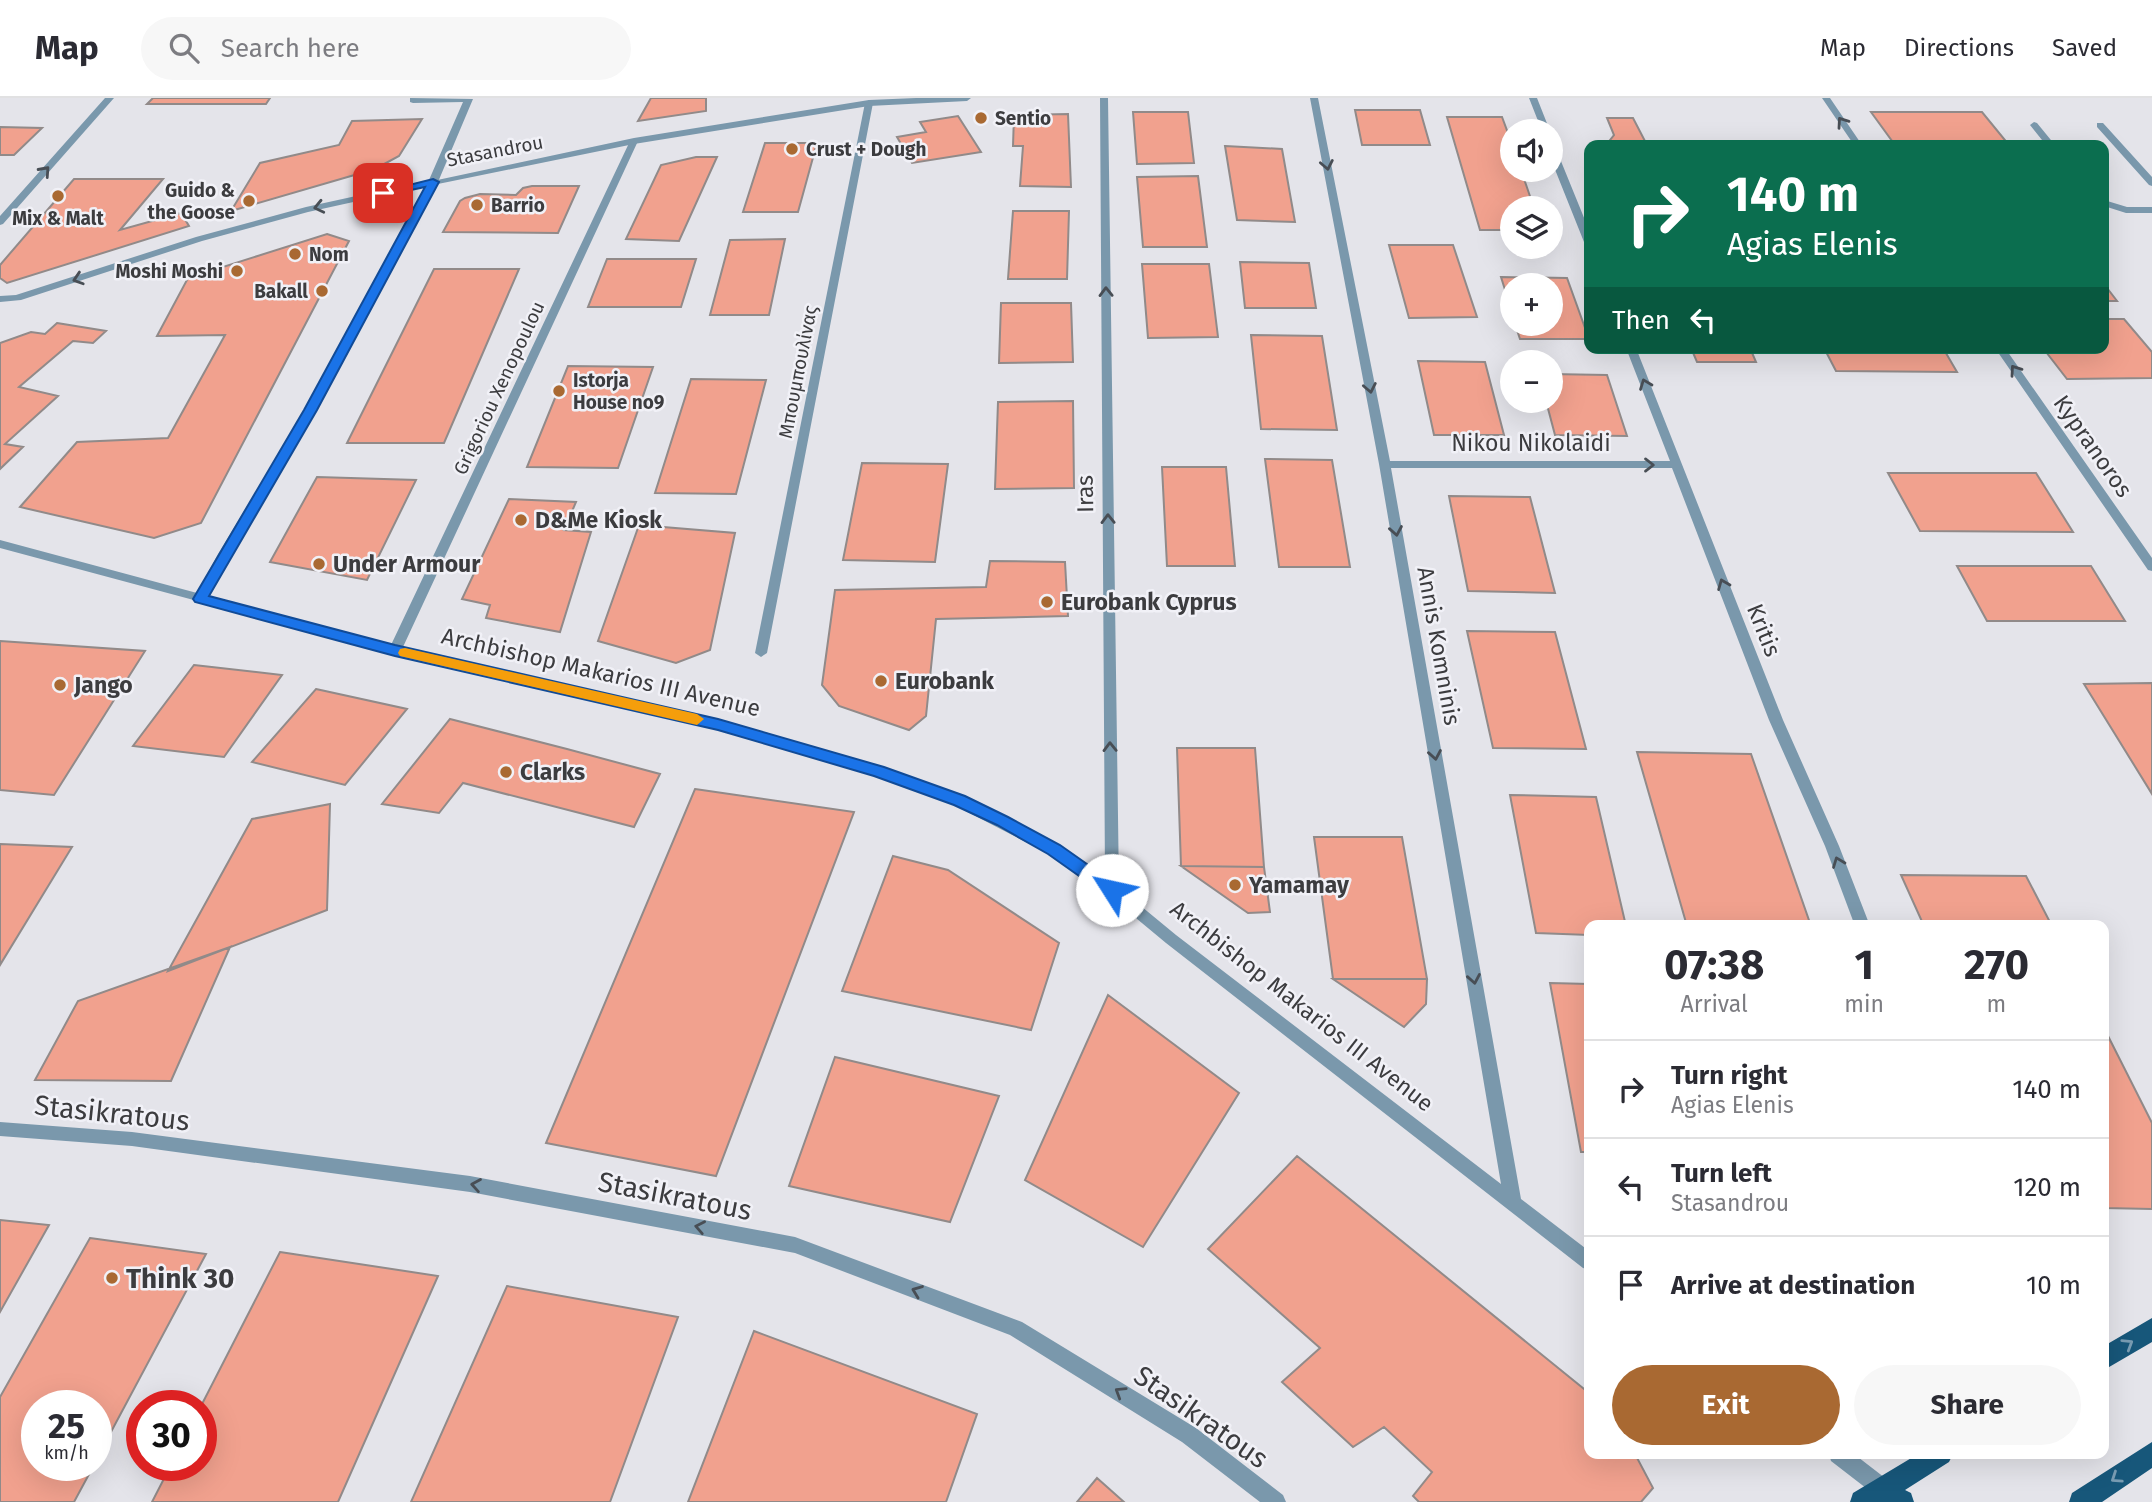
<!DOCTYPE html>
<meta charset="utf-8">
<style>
body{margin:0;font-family:"Fira Sans",sans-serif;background:#f7f7f7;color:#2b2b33;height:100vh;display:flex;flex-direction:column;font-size:26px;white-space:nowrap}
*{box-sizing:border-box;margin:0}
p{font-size:23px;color:#7c7c81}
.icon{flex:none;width:38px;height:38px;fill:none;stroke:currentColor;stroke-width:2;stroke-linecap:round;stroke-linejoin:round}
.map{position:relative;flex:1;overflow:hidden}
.details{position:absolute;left:1584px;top:822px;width:525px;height:539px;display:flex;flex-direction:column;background:#fff;border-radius:14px;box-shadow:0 7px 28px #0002}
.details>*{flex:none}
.hud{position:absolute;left:1584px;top:42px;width:525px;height:214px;border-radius:14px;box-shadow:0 7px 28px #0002;background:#0b6e4f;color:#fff;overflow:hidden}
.buttons{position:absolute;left:1500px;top:21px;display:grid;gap:14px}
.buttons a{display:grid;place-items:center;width:63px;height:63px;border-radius:50%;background:#fff;box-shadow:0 7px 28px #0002;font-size:35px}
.speed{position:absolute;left:21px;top:1292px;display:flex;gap:14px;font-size:35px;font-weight:700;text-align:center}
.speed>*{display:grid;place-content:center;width:91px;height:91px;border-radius:50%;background:#fff;box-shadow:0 7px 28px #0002;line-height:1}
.speed small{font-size:18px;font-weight:400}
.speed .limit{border:10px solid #d22;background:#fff;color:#111}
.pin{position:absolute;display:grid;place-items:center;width:60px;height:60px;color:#fff;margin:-30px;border-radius:14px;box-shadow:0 4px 10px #0006}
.me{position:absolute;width:77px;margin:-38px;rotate:305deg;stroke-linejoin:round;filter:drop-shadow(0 0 5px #0008)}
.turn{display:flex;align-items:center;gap:24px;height:147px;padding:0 28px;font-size:32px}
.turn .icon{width:91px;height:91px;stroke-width:2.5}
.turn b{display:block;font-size:49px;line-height:60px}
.then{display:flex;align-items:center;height:66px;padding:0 28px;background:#0003;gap:14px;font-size:26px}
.eta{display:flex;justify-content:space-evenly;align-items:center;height:119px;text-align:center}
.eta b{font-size:42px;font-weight:700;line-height:49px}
.primary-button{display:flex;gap:14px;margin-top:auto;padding:14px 28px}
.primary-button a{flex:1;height:80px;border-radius:42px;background:#a96932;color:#fff;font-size:28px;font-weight:700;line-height:80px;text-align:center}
.primary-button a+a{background:#f7f7f7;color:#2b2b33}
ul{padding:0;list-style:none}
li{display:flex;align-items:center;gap:21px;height:98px;padding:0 28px;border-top:2px solid #e1e1e2}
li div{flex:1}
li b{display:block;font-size:26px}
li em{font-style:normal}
header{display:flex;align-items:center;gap:42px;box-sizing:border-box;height:98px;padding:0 35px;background:#fff;border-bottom:2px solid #e1e1e2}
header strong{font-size:33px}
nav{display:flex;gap:38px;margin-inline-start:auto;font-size:24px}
.search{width:490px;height:63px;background:#f7f7f7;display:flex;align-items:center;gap:18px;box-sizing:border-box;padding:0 24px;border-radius:38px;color:#7c7c81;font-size:26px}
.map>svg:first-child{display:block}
.building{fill:#f1a18e;stroke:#918a89;stroke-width:2}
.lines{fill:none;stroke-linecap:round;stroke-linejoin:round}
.service{fill:#7a98ac;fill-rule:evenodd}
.minor{fill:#7a98ac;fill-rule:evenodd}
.tertiary{fill:#7a98ac;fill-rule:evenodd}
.primary{fill:#17577a;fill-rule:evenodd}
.oneway{stroke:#484e55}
.oneway2{stroke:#799cb2}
.route{fill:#1a73e8;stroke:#114b97;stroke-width:2}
.slow{fill:#f59e0b}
.poi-dot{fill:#a96932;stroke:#f1f1f7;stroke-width:2.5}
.labels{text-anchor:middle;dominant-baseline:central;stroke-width:5;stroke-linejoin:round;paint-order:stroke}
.far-poi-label{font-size:19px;font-weight:bold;fill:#3c3c3f;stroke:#f1f1f7;text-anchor:start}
.far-street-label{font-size:19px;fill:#3c3c3f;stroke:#f1f1f7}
.street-label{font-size:23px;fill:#3c3c3f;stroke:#f1f1f7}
.poi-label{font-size:23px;font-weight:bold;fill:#3c3c3f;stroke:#f1f1f7;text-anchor:start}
.near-street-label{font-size:28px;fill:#3c3c3f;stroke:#f1f1f7}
.near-poi-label{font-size:28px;font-weight:bold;fill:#3c3c3f;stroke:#f1f1f7;text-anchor:start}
</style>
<header>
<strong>Map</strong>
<div class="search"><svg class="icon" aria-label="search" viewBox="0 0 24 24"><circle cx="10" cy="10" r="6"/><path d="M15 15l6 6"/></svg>Search here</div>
<nav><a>Map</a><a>Directions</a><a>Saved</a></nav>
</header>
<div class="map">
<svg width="2152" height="1404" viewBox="0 0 2152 1404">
<rect width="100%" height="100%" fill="#e4e4ea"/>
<path class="building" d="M153,0H270L266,6H147Z
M651,0H706V13L638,23Z
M1355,12H1420L1430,47H1362Z
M1133,14H1188L1194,65L1137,66Z
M1871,14H1982L2009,47H1895Z
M1068,16L1071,89L1020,88L1023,48H1013L1014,17Z
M958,18L981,54L912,65L897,39L926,34L920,24Z
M1447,19H1502L1512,46V72H1521L1534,110H1512V132H1480Z
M1607,20H1633L1647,47H1606L1614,37Z
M422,21L399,58L375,71L231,113L260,65L339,47L352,23Z
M0,29L42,30L14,57H0Z
M765,45H817L798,114H743Z
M1225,48L1282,51L1295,124L1237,122Z
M696,59H717L679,143L626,141L661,67Z
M1198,78L1207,149H1143L1137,79Z
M74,81H163L120,132L181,115L189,128L7,185L0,180V167Z
M532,88H579L558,135L443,134L460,103L465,100L480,96L516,97L523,90Z
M1013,113H1069L1067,181H1008Z
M327,136L349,143L201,425L154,440L20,409L77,344L168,340L225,237L157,238L188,180Z
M785,141L769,217H710L730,142Z
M1389,147H1453L1477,219L1409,220Z
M607,161H696L681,209H588Z
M1240,164L1309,165L1316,210H1245Z
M1142,166H1209L1218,239L1148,240Z
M434,171H519L444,345H347Z
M1501,179L1567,180L1589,241H1520L1515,226H1550V187H1512V214Z
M2104,186L2117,203H2104Z
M1001,205H1071L1073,264L999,265Z
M2104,221H2124L2152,254V280L2067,281L2043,250H2104Z
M57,225L106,233L93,245L73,243L19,289L58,298L5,346L23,349L0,371V245L31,234L45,236Z
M1251,237L1322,238L1337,332L1261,331Z
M1691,250H1750L1756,264H1697Z
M1824,250H1943L1957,274L1836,273Z
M1418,263L1485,264L1504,337H1434Z
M568,268L653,269L618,370L527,369Z
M1550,276L1607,277L1627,338L1555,337L1546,303H1550Z
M691,281L766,282L736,396L655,395Z
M1073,303L1074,390L995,391L998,304Z
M1265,361L1332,362L1350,469H1279Z
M862,365L948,366L935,464L843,462Z
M1162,369H1226L1235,468H1167Z
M1888,375H2036L2073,434L1920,433Z
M317,379L416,382L367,482L270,464Z
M1449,398L1530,399L1555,495L1468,493Z
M509,401L576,404L564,432L591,434L560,534L486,520L490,507L462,501Z
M639,427L735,435L710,552L676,565L598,543Z
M990,463L1065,464L1068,518L936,521L926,618L909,632L839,608L822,587L835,492L986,489Z
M1957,468H2091L2125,523H1987Z
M1467,533L1555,534L1586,651L1493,650Z
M0,543L145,553L54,697L0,692Z
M194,567L282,577L224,659L133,648Z
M2152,585V696L2084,586Z
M316,591L407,611L345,687L252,664Z
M450,621L567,651L660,676L634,729L463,685L439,715L382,706Z
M1177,650H1255L1264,769L1181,768Z
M1637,654L1751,656L1811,828H1687Z
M695,691L854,714L716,1078L546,1045Z
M1510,697L1596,699L1626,828H1589V837L1536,835Z
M330,706L327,812L168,873L252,721Z
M1314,739H1402L1427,881H1333Z
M0,746L72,749L0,867Z
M893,758L948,772L1059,845L1031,932L842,893Z
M1181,768L1264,769L1270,814L1248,815Z
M1901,777L2026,778L2052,828H1924Z
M230,849L171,983L35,982L78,903Z
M1333,881H1427L1426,906L1404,929Z
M1550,885L1589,886V1054H1581Z
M1108,897L1239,995L1143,1149L1025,1082Z
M2104,930L2152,1025V1111L2104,1110Z
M835,959L999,998L950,1124L789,1088Z
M1297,1058L1589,1295V1356H1635L1653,1390L1641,1404H1419L1413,1398L1432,1374L1384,1329L1353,1349L1282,1284L1320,1250L1208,1151Z
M0,1122L49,1127L0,1214Z
M90,1140L206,1156L96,1362V1307H37V1367H94L74,1404H0V1299Z
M280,1154L438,1178L338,1404H152L171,1367H201V1308Z
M507,1188L678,1219L610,1404H411Z
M754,1233L977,1316L946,1404H688Z
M1097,1380L1124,1404H1077Z"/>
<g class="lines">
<path class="service" d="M2034,24L2037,25L2055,47H2046L2030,27Z
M2097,25H2103L2152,79V88L2149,87L2097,29Z
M2104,102L2127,109H2152V115H2126L2104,108Z"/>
<path class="minor" d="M105,0H114L3,126L0,127V118Z
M410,0L473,1L438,84L316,311L230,456L208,498L391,547L630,43L637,41L638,43L403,549L718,621L884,670L964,699L1059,748L1105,779L1100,0H1108L1119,790L1176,837L1501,1086L1379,366L1310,0H1318L1390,363H1670L1626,250H1636L1783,622L1839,748L1870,828H1855L1825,748L1769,622L1672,370H1391L1521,1101L1589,1153V1172L1583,1170L1166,845L1107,796L1049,756L954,707L875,678L718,631L395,556L0,450V442L197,495L218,456L306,311L426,88L308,114L202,143L21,202L0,204V198L16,197L196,139L306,109L429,82L463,4L413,5L410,4Z
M1529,0H1537L1550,33H1542Z
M1822,0H1830L1862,47H1854Z
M869,2L873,5L767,555L761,559L755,555L865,5Z
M1550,43L1554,46L1589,132V147L1584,144L1550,59Z
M1995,250H2005L2152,460V473L2148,472Z
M0,1024L132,1034L470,1078L795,1139L1022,1224L1196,1330L1283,1397L1286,1404H1260L1182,1344L1010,1237L795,1155L470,1094L132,1048L0,1038Z
M1829,1356H1854L1889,1383L1892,1390L1889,1397L1882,1400L1875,1397L1831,1363Z"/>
<path class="tertiary" d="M916,0H971L967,3L869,8L634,46L433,87L428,84L634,40L869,2Z"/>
<path class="primary" d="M2152,1220V1244L2104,1272V1248Z
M2152,1344V1370L2102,1404H2069L2072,1395Z
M1918,1356H1953L1949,1364L1905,1392L1911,1395L1914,1404H1850L1853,1395Z"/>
</g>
<defs><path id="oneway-chevron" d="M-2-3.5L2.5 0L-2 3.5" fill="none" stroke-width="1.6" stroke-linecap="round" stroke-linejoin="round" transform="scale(1.75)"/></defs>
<g class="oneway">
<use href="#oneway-chevron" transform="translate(1842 24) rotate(-125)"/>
<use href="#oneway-chevron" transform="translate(1327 67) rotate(79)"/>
<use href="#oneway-chevron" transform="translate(45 73) rotate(-48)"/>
<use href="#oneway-chevron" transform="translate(319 109) rotate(167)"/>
<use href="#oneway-chevron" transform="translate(78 181) rotate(162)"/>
<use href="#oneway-chevron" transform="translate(1106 194) rotate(-91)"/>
<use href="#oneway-chevron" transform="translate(2015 272) rotate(-125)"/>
<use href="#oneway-chevron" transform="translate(1645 286) rotate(-111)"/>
<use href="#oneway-chevron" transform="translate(1370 290) rotate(79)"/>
<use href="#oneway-chevron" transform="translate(1649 367)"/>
<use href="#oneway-chevron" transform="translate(1108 421) rotate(-91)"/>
<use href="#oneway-chevron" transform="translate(1396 433) rotate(80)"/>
<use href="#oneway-chevron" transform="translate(1723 486) rotate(-112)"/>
<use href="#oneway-chevron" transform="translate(1110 649) rotate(-91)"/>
<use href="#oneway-chevron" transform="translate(1435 657) rotate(80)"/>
<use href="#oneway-chevron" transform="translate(1838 764) rotate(-111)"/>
<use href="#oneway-chevron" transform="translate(1474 881) rotate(80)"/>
<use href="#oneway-chevron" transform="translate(476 1087) rotate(-170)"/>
<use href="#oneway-chevron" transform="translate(700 1129) rotate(-169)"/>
<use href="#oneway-chevron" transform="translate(917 1193) rotate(-159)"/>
<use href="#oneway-chevron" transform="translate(1120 1294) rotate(-148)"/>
</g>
<g class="oneway2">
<use href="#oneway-chevron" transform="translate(2128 1246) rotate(-32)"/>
<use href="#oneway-chevron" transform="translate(2116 1380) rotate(146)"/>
</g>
<path class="route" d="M433,81L439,84L317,312L209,498L395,547L718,621L884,669L965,698L1008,719L1060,747L1118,788L1120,792L1118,797H1106L1048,756L997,727L954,707L874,678L718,632L395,558L195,504L193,501L304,312L425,89L383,98L377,95Z"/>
<path class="slow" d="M405,550L697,616L704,621L697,627L400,558L398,555L400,551Z"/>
<g class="poi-dot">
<circle cx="981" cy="20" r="7"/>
<circle cx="792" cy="51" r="7"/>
<circle cx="58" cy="98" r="7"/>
<circle cx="249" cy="103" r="7"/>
<circle cx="477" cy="107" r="7"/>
<circle cx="295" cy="156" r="7"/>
<circle cx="237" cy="173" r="7"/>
<circle cx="322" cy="193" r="7"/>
<circle cx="559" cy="293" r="7"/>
<circle cx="521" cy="422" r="7"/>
<circle cx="319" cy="466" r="7"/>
<circle cx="1047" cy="504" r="7"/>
<circle cx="881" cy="583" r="7"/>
<circle cx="60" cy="587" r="7"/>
<circle cx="506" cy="674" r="7"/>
<circle cx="1235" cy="787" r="7"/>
<circle cx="112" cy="1180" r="7"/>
</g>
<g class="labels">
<g class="far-poi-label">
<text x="995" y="20">Sentio</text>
<text x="806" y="51">Crust + Dough</text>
<text x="235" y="92" text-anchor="end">Guido &amp;<tspan x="235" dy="22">the Goose</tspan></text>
<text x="491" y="107">Barrio</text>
<text x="58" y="120" text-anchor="middle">Mix &amp; Malt</text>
<text x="309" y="156">Nom</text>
<text x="223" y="173" text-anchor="end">Moshi Moshi</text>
<text x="308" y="193" text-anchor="end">Bakall</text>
<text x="573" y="282">Istorja<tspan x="573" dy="22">House no9</tspan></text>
</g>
<g class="far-street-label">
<text transform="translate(495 53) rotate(-11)">Stasandrou</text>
<text transform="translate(798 274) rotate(-79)">Μπουμπουλίνας</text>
<text transform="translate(499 290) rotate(-65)">Grigoriou Xenopoulou</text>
</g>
<g class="street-label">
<text x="1531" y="345">Nikou Nikolaidi</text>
<text transform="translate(2093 348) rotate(55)">Kypranoros</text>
<text transform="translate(1085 396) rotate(-91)">Iras</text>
<text transform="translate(1764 532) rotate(68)">Kritis</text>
<text transform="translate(1439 548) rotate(80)">Annis Komninis</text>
<text transform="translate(601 574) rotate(13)">Archbishop Makarios III Avenue</text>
<text transform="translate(1302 908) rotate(38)">Archbishop Makarios III Avenue</text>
</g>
<g class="poi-label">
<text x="535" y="422">D&amp;Me Kiosk</text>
<text x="333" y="466">Under Armour</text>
<text x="1061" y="504">Eurobank Cyprus</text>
<text x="895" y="583">Eurobank</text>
<text x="74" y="587">Jango</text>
<text x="520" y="674">Clarks</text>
<text x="1249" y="787">Yamamay</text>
</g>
<g class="near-street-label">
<text transform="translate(112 1015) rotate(6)">Stasikratous</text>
<text transform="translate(675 1098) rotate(11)">Stasikratous</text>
<text transform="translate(1201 1319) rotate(35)">Stasikratous</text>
</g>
<g class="near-poi-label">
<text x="126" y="1180">Think 30</text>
</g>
</g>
</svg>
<div class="buttons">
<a><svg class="icon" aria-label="sound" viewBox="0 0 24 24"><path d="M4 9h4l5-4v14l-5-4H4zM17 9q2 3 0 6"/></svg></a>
<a><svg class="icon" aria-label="layers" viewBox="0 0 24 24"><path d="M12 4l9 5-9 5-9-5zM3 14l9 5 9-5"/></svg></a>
<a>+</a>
<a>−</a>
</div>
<div class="speed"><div>25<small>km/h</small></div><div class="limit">30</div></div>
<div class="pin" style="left:383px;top:95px;background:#d93025"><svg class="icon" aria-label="arrive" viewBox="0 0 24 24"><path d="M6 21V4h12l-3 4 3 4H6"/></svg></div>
<svg class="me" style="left:1112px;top:792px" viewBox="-20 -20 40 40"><circle r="19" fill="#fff"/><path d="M0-13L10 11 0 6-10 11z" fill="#1a73e8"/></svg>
<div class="hud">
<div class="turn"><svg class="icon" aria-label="right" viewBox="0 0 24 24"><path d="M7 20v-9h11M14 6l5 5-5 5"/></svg><div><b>140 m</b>Agias Elenis</div></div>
<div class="then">Then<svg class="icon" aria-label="left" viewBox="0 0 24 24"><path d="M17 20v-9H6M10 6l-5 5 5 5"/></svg></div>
</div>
<section class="details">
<div class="eta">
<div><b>07:38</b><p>Arrival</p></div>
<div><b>1</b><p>min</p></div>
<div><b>270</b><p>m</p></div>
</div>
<ul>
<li><svg class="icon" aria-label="right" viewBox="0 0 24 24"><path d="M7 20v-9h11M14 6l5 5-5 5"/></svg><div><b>Turn right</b><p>Agias Elenis</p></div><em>140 m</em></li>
<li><svg class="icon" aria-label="left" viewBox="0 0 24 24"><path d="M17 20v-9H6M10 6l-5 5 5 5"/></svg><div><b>Turn left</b><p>Stasandrou</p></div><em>120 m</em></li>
<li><svg class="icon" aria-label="arrive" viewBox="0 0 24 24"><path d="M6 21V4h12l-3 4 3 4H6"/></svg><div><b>Arrive at destination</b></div><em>10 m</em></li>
</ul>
<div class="primary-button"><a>Exit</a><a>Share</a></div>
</section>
</div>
